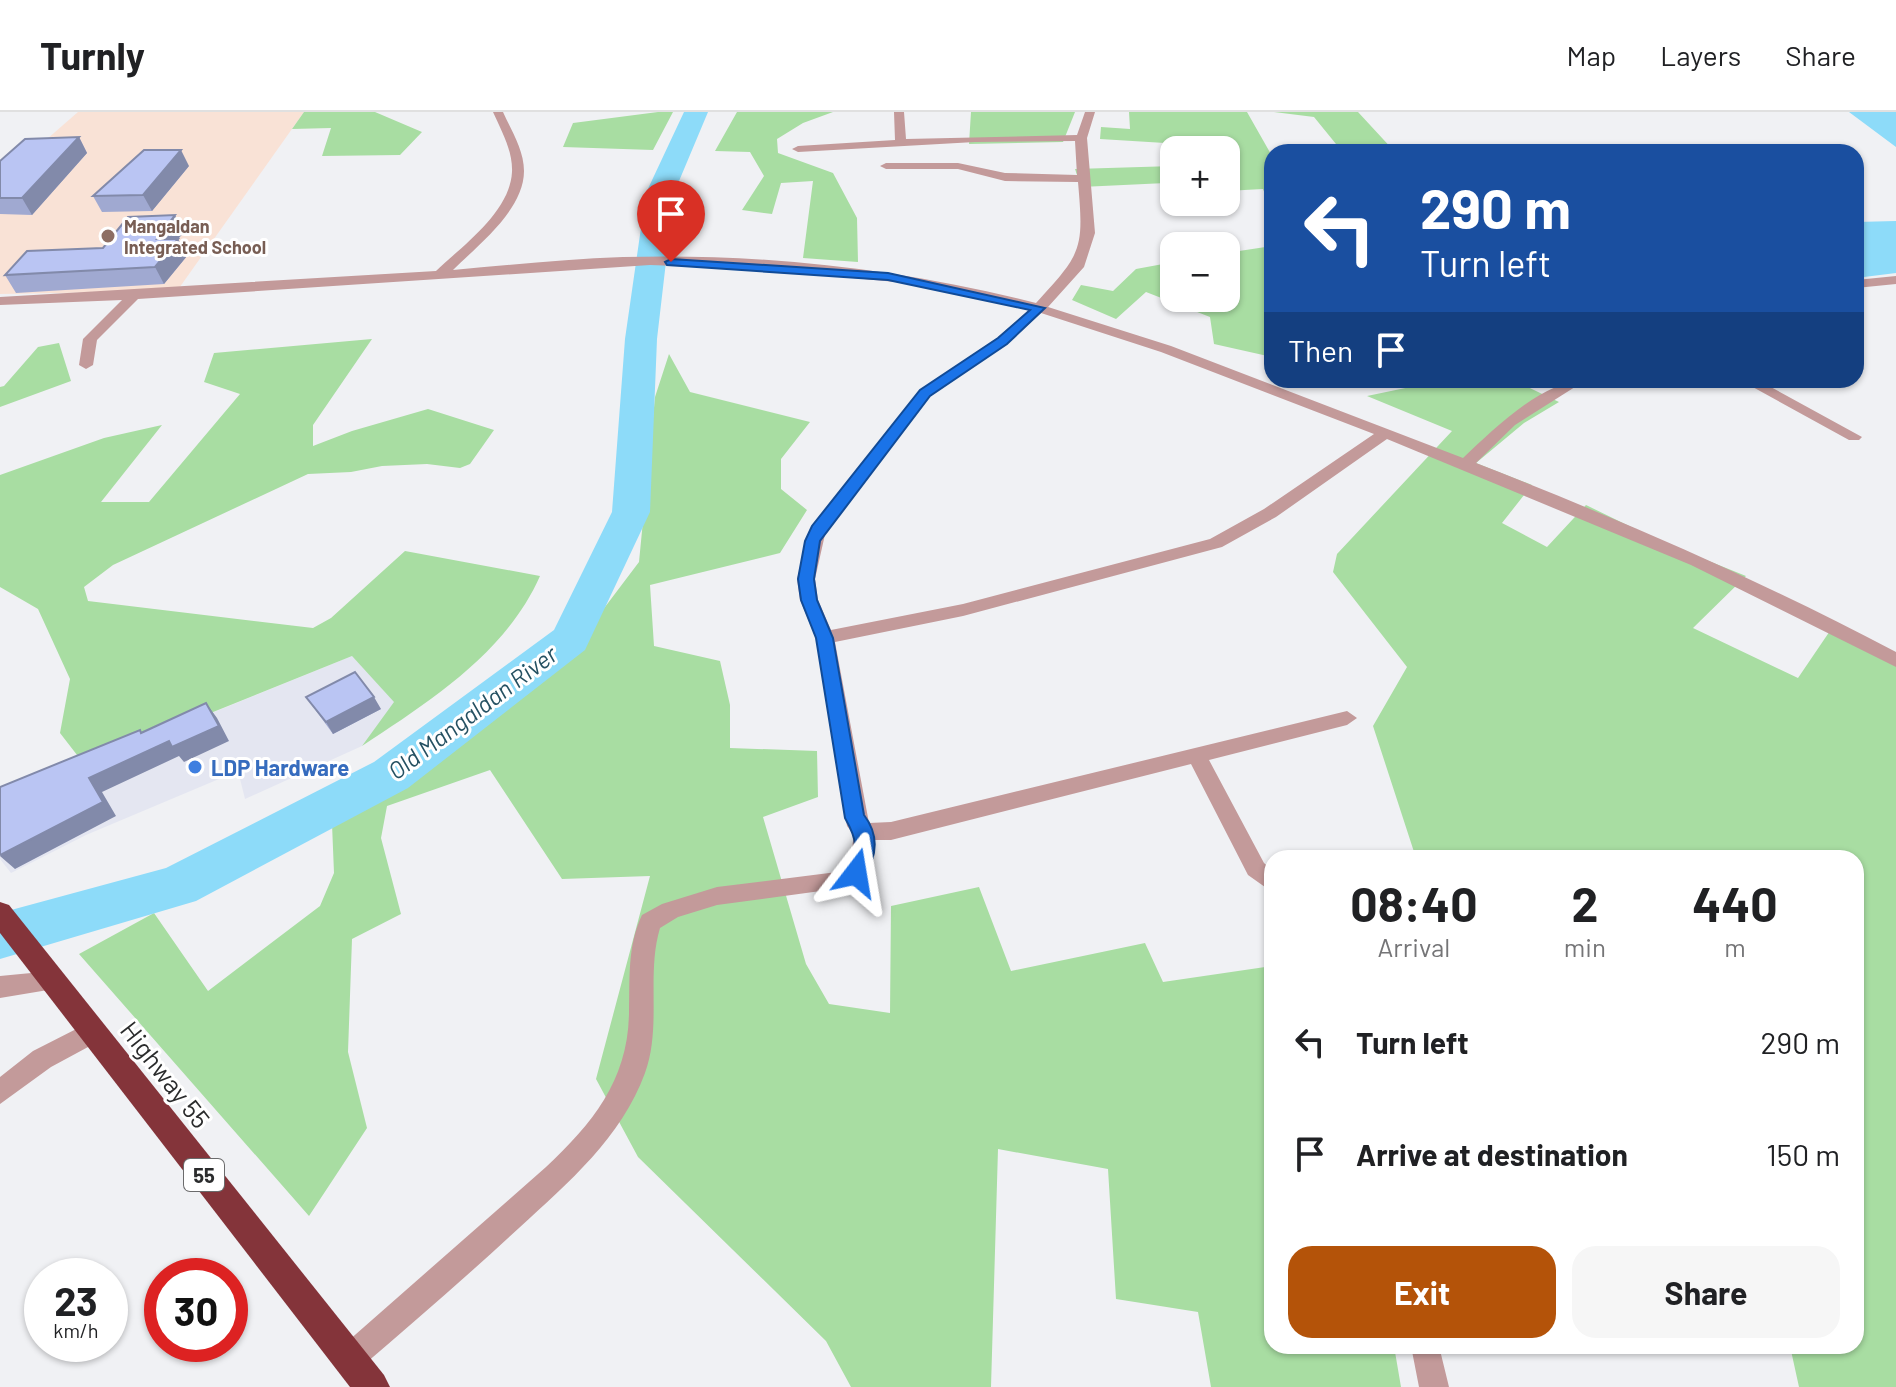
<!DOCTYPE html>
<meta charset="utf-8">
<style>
body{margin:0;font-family:Barlow,sans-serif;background:#f6f6f6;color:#202124;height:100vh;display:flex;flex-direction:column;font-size:30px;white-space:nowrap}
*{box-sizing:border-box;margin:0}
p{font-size:26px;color:#757577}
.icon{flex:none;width:44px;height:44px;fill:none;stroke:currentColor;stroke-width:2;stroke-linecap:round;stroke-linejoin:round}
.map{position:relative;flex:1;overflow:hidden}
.drawer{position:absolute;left:1264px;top:738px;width:600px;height:504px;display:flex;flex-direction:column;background:#fff;border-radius:24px;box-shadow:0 2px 6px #0004}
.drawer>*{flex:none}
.top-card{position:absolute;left:1264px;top:32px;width:600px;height:244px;border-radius:24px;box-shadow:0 2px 6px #0004;background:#1a4fa0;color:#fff;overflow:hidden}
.tools{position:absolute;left:1160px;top:24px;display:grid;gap:16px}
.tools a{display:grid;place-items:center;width:80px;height:80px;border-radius:16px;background:#fff;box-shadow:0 2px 6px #0004;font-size:40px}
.speed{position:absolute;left:24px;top:1146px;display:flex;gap:16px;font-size:40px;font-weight:700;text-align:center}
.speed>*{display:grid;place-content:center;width:104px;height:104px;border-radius:50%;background:#fff;box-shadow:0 2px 6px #0004;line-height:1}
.speed small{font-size:20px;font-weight:400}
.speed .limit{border:12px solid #d22;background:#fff;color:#111}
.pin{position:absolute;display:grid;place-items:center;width:68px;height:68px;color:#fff;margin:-82px -34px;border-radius:50% 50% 50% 0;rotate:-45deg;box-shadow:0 0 8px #0007}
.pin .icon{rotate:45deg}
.me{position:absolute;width:88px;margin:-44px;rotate:14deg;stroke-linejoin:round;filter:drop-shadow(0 0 6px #0008)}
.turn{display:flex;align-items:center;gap:28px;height:168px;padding:0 24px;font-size:36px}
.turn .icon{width:104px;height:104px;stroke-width:2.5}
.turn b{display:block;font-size:56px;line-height:68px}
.then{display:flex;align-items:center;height:76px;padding:0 24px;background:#0003;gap:16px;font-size:30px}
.eta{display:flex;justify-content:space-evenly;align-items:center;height:136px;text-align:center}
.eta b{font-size:48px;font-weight:700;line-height:56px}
.button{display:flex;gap:16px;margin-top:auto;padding:16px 24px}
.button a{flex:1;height:92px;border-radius:24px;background:#b45309;color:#fff;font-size:32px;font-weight:700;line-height:92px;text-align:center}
.button a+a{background:#f6f6f6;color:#202124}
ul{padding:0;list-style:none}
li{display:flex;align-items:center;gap:24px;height:112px;padding:0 24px}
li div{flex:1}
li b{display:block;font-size:30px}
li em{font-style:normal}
header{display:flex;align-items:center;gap:48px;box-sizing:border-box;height:112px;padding:0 40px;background:#fff;border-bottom:2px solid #e0e0e0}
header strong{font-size:38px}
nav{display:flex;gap:44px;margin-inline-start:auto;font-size:28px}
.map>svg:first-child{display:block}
.built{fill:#e4e6f1}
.education{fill:#f9e2d6}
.green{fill:#a8dda2}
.water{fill:#8ddbf9}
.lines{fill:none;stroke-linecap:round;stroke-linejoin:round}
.river{fill:#8ddbf9;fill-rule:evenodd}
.minor{fill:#c39a9a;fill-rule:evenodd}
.highway{fill:#84343a;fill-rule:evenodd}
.wall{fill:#a0a9d1}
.shaded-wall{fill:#828aaa}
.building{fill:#bac5f3;stroke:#828aaa;stroke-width:2}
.route{fill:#1a73e8;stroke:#114b97;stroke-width:2}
.education-dot{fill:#8d6e63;stroke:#fff;stroke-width:3}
.shop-dot{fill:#3f7fe0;stroke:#fff;stroke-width:3}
.labels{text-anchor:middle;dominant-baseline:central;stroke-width:6;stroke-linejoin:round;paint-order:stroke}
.far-education-label{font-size:18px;font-weight:bold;fill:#785e54;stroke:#fff;text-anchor:start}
.shield{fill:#fff;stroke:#6b6b6c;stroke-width:2}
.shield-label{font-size:20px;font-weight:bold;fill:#2b2c2d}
.shop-label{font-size:22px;font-weight:bold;fill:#366cbe;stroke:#fff;text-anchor:start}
.water-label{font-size:24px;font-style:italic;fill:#255162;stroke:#fff}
.near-street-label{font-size:26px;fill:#2b2c2d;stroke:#fff}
</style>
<header>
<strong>Turnly</strong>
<nav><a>Map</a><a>Layers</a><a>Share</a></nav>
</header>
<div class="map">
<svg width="1896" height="1275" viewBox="0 0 1896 1275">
<rect width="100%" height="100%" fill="#f0f1f4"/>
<path class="built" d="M352,544L395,590L362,634L245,687L238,659L86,723L11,761L0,747V687Z"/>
<path class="education" d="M78,0H304L177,179L0,182V68Z"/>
<path class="green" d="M304,0H375L422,20L400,43L322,44L331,16L292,17Z
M658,0H673L653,38L563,35L573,11Z
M737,0H833L803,11L777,27L778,41L833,61L857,106L858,150L803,146L813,69L781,71L772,102L742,98L764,64L750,40L715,39Z
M971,0H1075L1063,30L969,32Z
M1129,0H1247L1272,44V100L1263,77L1226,79V38L1165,41V31L1100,27L1101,15L1130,17Z
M1274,0H1358L1395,40H1313L1310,34L1336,32L1314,5Z
M1174,54L1173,82L1166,71L1081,75L1075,57Z
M1272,134V245L1214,232L1210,205L1146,180L1116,207L1072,188L1081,173L1113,179L1136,157L1174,150V186H1226V141Z
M372,227L313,313V334L352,319L428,297L494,318L470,352L460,356L427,352L382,354L351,360L308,362L113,453L84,475L88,489L313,516L331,506L405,439L540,464C506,541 430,589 362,634L394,590L352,544L84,652L60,621L70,567L38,497L0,475V363L104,326L162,313L101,390H149L240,282L204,270L214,241Z
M59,231L71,269L0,295V275L4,274L38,235Z
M669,242L690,280L810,310L781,347V377L807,398L780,441L650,473L654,534L720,549L730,593V636L817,639L818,685L763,705L806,852L829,892L890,901L891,794L979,775L1011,859L1145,831L1163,870L1272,854V1234H1394L1401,1275H1211L1198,1200L1116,1187L1108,1057L998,1037L991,1275H851L826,1229L638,1045L596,967L650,764L562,767L490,658L387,694L381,726L401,802L352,827L348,940L367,1016L309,1104L79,842L154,801L208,879L320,794L334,761L332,712L442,640L574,536L639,450L655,285Z
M1410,268H1513L1559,290L1524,311L1476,351L1532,373L1502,411L1547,435L1586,393L1664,431L1746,464L1693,516L1798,566L1836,510L1896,543V1275H1799L1790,1234H1856V746H1416L1373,614L1407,555L1333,460L1337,442L1452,319L1367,284L1415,274Z"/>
<path class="water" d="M1849,0H1896V35Z
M1896,109V161L1856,166V110Z"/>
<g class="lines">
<path class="river" d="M684,0H708L674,81L657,227L650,400L585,538L408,676L196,789L0,847V801L166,756L374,650L554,518L612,400L625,227L646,81Z"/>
<path class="minor" d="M493,0H503C511,18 524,38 524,59C524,98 478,133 453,158C509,153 566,147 623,145C762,141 902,157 1036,191C1082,141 1084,138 1078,70L1005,69L958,57H886L880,54L886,51H958L1005,61L1077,63L1075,29L975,30L798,40L792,37L798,34L895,28L894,0H904L906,27L1077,23L1085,0H1095L1087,26L1095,121L1084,155L1048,195L1171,234L1463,346C1494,317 1543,268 1586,268L1515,313L1476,351C1619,407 1760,468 1896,540V555L1691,453L1387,327L1276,405L1222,435L963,504L835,530L869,711L891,710L1347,599L1357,606L1347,613L1209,648L1264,751L1272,758V780L1248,763L1191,652L891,728H875L866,760L850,775L717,793L678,805L660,816C646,863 662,914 645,961C621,1026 569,1070 519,1116C467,1164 413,1211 359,1257L349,1261L339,1257L335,1247L339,1237L546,1055C593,1011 628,968 629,901C630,868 627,834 642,803L662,792L717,775L837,760L850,748L854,723L847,714L816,526L800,488L797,467L810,417L920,278L997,226L1029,198L906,171L759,157L650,153L138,187L97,228L93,253L86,257L79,253L83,227L122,188L0,193V185L436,159C462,134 510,100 512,60C513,39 501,18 493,0ZM1041,201L1161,240L1374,322L1264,397L1210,427L963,492L831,518L818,488L815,467L826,418L930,284L1007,232Z
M1896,164V172L1856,176V168Z
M1740,268H1758L1862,325L1859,328H1849Z
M52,859L60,862L64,869L60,876L0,886V864Z
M92,909L101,912L104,920L101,928L51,955L0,992V965L33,939Z
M1411,1234H1439L1449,1275H1419Z"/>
<path class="highway" d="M0,790L9,793L384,1263L390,1275H350L0,821Z"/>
</g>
<path class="wall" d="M79,25L87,41L32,103L0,102V49Z
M189,54L152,99L102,100L93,84Z
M184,120L178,127L187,144L164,172L16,181L5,163L103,136Z
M306,585L381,597L333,622Z"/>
<path class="shaded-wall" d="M79,25L87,41L32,103L22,86Z
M181,38L189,54L152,99L143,83Z
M175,103L184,120L178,127L187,144L164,172L155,155L157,127Z
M374,585L381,597L333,622L326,610Z
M206,591L217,606L229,629L184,650L179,644L102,680L116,704L15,757L0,744L89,666Z"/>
<path class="building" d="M79,25L22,86H0V49L25,27Z
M144,38H181L143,83L93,84Z
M175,103L157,127H178L155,155L5,163L27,139L103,136L128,105Z
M355,560L374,585L326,610L306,585Z
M206,591L219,614L172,635L169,629L89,666L103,690L0,743V675L140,618L141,621Z"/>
<path class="route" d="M671,147L888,161L1045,196L1007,232L930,284L820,429L814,467L817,488L833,526L864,703C880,724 877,745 863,766L856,769L846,761C858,736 858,729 845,706L816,526L801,488L798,467L805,429L812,414L920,278L998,226L1030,198L888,168L667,153L665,150Z"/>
<circle class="education-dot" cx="108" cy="124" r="8"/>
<circle class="shop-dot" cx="195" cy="655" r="8"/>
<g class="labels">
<g class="far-education-label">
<text x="124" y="114">Mangaldan<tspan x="124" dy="21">Integrated School</tspan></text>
</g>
<rect class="shield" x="184" y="1047" width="40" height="32" rx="6"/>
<g class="shield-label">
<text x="204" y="1063">55</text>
</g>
<g class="shop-label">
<text x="211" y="655">LDP Hardware</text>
</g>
<g class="water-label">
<text transform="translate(472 600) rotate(-37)">Old Mangaldan River</text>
</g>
<g class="near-street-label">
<text transform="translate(166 962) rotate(52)">Highway 55</text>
</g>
</g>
</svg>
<div class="tools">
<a>+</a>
<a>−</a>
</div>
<div class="speed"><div>23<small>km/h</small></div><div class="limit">30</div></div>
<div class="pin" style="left:671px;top:150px;background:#d93025"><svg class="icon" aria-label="arrive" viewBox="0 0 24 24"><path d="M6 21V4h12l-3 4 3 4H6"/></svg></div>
<svg class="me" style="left:856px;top:761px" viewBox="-20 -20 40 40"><path d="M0-17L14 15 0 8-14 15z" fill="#1a73e8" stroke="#fff" stroke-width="4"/></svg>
<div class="top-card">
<div class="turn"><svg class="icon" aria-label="left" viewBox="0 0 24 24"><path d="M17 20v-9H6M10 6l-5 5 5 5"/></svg><div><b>290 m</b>Turn left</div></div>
<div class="then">Then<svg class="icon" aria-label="arrive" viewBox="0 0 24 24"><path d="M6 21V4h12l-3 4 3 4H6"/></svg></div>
</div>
<section class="drawer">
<div class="eta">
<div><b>08:40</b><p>Arrival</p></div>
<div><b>2</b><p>min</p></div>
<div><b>440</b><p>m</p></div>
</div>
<ul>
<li><svg class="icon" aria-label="left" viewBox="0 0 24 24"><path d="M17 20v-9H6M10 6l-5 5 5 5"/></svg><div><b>Turn left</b></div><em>290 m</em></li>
<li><svg class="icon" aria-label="arrive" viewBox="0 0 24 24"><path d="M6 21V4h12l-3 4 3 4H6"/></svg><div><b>Arrive at destination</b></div><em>150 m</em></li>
</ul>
<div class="button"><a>Exit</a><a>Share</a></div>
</section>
</div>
